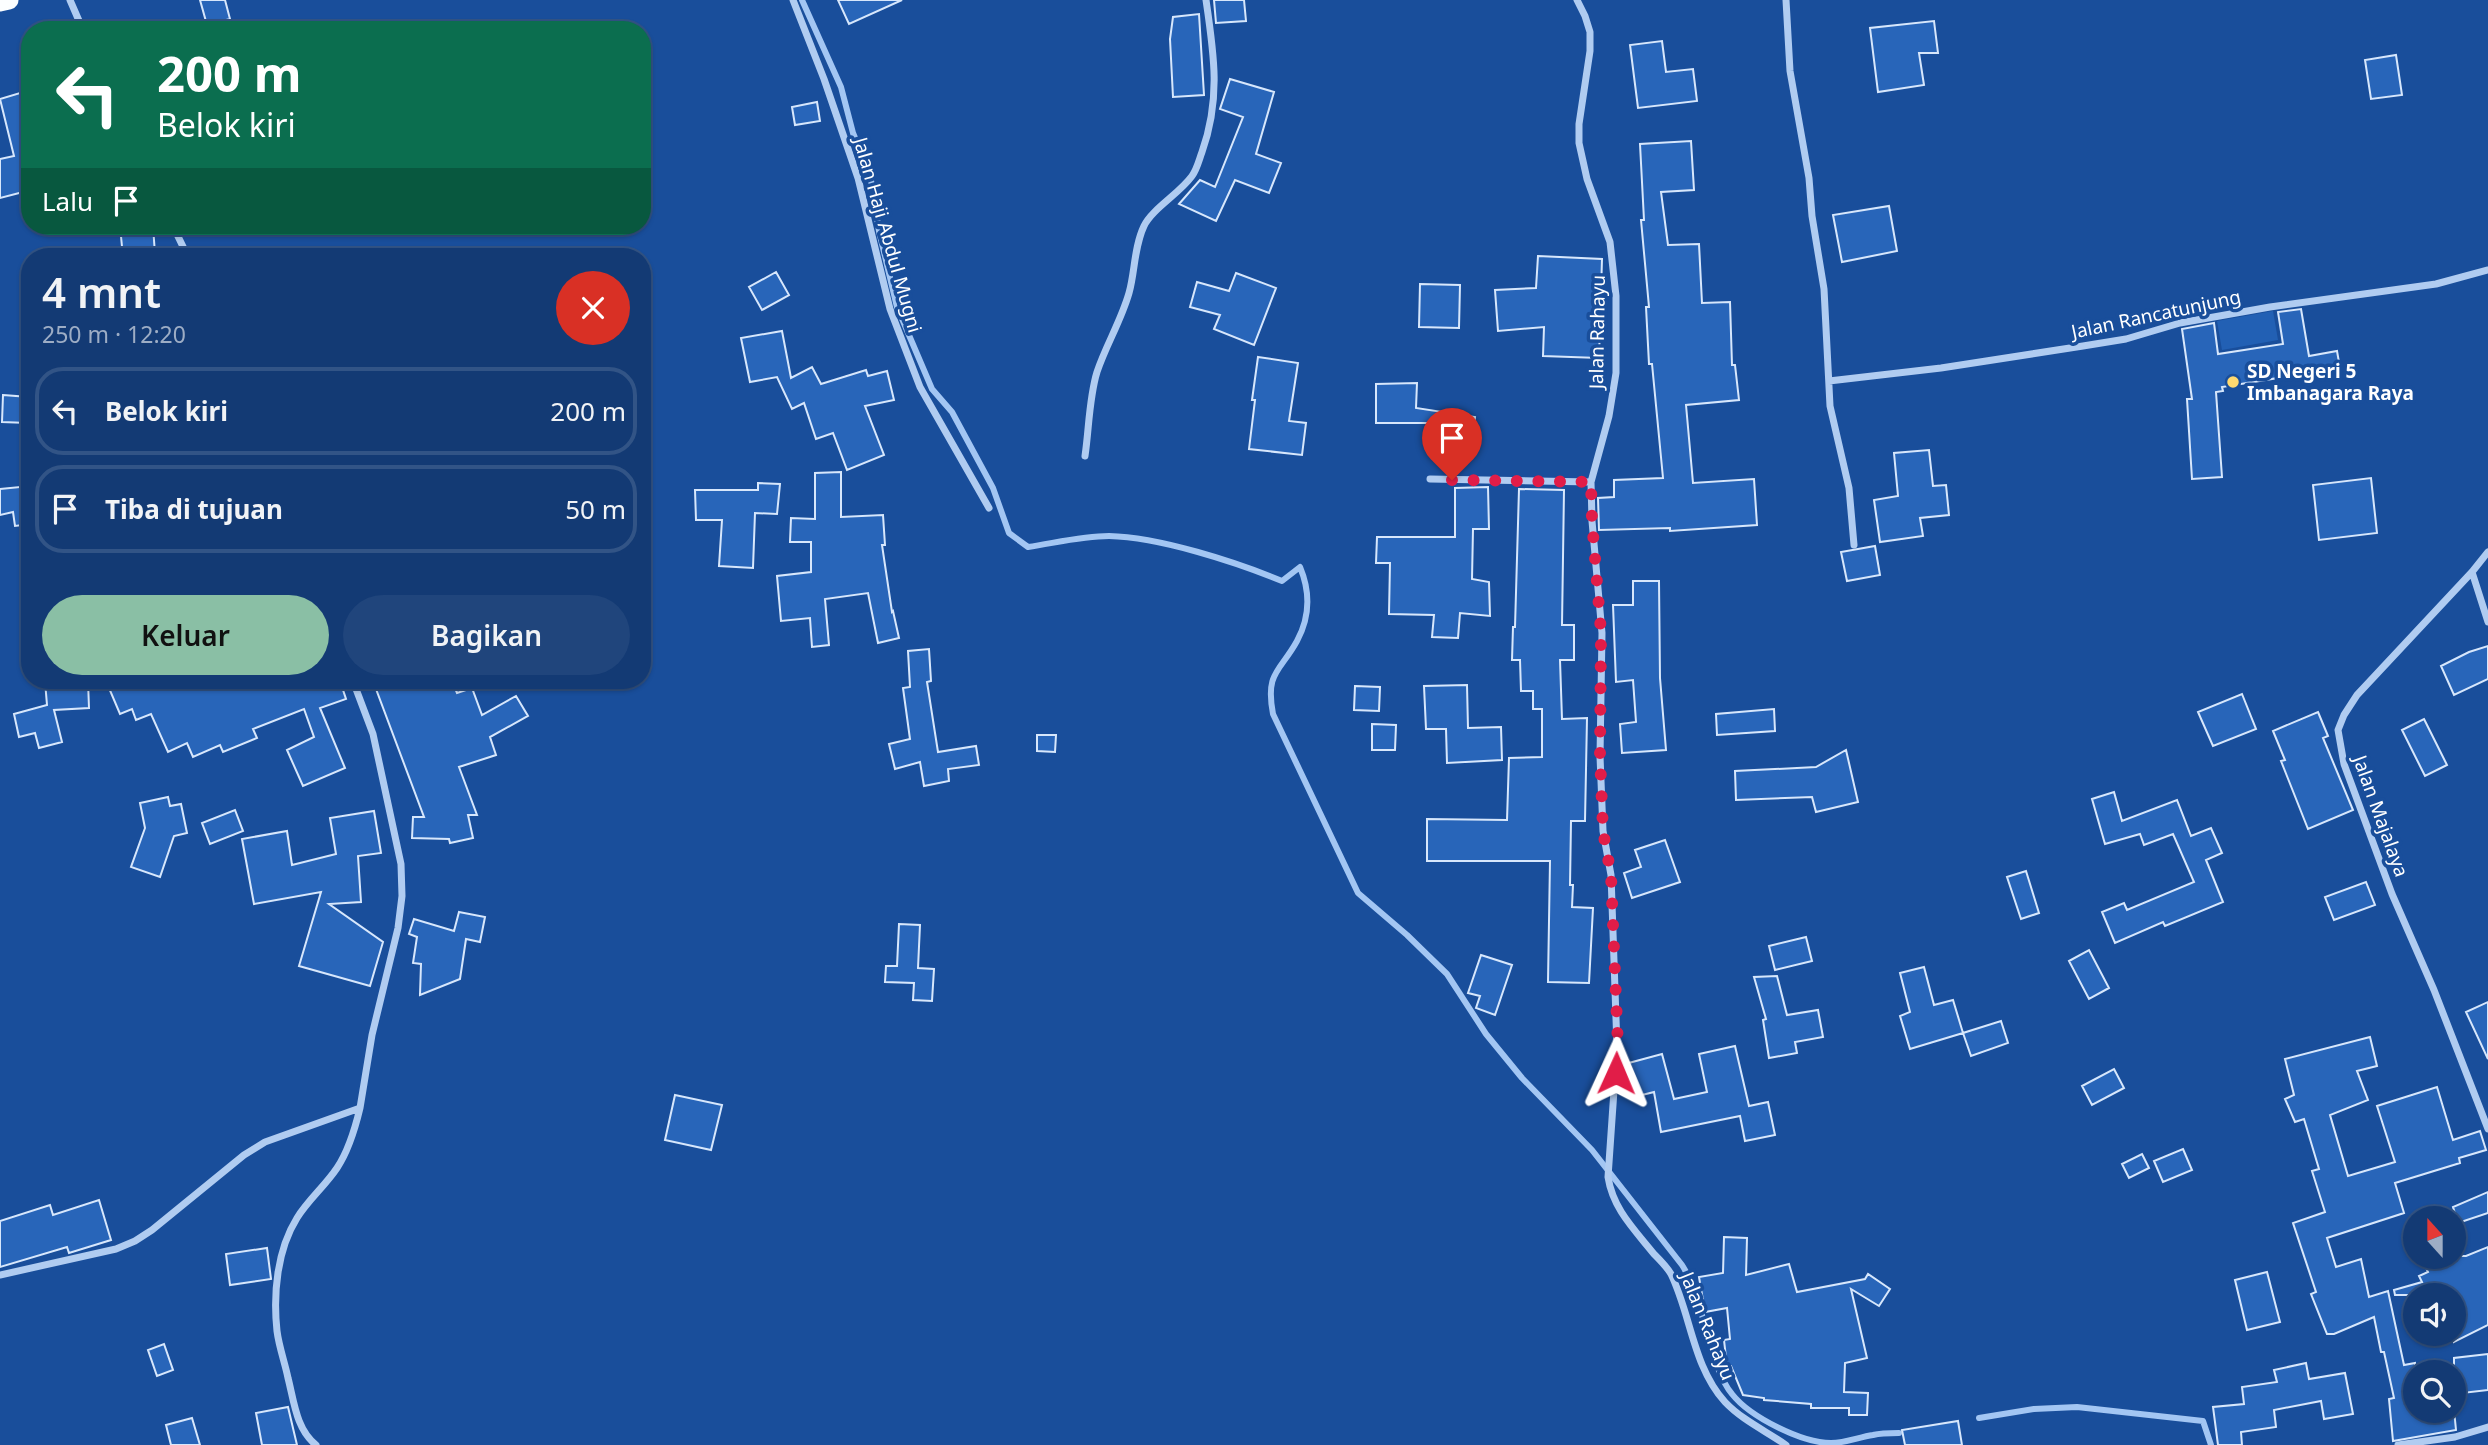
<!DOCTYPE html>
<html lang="id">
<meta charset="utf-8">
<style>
body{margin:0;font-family:"Noto Sans",sans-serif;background:#20457c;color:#f1f3f6;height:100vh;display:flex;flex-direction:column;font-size:26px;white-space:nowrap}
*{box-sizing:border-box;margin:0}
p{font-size:23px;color:#9dadc5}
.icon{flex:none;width:38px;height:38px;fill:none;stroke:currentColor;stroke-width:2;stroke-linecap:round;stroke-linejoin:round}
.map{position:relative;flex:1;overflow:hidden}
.sheet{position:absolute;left:21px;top:248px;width:630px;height:441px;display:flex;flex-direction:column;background:#133a74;border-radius:28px;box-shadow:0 2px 5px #0004,0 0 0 2px #325486}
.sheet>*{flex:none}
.hud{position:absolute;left:21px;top:21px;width:630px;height:214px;border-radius:28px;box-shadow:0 2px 5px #0004,0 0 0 2px #325486;background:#0b6e4f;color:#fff;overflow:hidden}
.needle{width:46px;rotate:339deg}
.buttons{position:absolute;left:2403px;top:1206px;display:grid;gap:14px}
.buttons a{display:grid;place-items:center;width:63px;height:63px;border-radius:50%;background:#133a74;box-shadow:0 2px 5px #0004,0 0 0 2px #325486;font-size:35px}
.pin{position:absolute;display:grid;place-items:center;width:60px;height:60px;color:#fff;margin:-72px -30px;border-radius:50% 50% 50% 0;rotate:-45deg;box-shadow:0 0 7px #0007}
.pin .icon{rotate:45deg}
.me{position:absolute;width:77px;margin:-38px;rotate:1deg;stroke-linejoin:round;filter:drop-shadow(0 0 5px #0008)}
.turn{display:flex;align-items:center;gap:24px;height:147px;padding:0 21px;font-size:32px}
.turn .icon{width:91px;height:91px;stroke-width:2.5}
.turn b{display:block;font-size:49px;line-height:60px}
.then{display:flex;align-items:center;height:66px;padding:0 21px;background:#0003;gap:14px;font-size:26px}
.round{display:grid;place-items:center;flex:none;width:74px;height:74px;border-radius:37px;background:#20457c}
.overview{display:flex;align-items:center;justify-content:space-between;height:119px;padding:0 21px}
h1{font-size:42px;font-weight:600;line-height:52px}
.primary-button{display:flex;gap:14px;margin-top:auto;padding:14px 21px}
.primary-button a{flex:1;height:80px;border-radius:42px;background:#8abfa5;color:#111;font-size:28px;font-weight:600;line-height:80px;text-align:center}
.primary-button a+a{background:#20457c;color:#f1f3f6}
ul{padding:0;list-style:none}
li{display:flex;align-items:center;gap:21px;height:88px;margin:0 14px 10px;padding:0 7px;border:4px solid #325486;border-radius:28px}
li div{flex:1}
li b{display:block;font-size:26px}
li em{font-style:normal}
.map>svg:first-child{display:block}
.green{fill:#2260b4}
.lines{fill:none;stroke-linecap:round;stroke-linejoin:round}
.stream{stroke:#a3c6f3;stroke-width:6}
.building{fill:#2865b9;stroke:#d7e7fc;stroke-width:2}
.minor{stroke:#b0ccf1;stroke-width:7}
.trunk{stroke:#fcfeff;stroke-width:19}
.route{stroke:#e11d48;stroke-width:12;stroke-dasharray:0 21.6}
.poi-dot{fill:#ffd970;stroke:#194e9b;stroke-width:2.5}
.labels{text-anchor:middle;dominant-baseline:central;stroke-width:7;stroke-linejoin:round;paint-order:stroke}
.street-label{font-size:19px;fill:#fff;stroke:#194e9b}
.poi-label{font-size:19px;font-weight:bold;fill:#fff;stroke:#194e9b;text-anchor:start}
</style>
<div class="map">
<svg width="2488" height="1445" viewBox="0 0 2488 1445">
<rect width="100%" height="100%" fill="#194e9b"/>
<path class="green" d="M2273,311L2278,340L2222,350L2217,321Z"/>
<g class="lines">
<path class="stream" d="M802,0L841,87L853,133L870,174L879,231L897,307L932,389L952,412L993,488L1009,533L1028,547C1055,543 1082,536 1109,536C1159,537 1236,562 1282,581L1300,567C1310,591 1310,617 1297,641C1280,672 1265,672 1273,714L1358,893L1407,935L1447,974L1486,1034L1522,1078L1592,1150L1682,1265C1701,1295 1702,1323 1713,1356C1718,1368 1723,1384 1732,1394C1750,1417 1802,1443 1831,1443C1846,1443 1859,1437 1873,1435C1881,1433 1891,1433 1899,1433
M1979,1418L2034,1409L2077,1407L2203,1421L2211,1445"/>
</g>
<path class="building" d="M200,0H225L230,19L207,25Z
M838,0H902L849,24Z
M1214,0H1244L1246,21L1216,23Z
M1199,14L1204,95L1173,97L1170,39L1173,17Z
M1934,21L1938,53H1919L1924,85L1878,92L1870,28Z
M1662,41L1666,72L1693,69L1697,101L1638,108L1630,45Z
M2396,55L2402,95L2371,99L2365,60Z
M1230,79L1274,92L1256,154L1281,163L1269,193L1235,180L1216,221L1179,204L1200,180L1215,187L1243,117L1220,109Z
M30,90V197H24L23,192L0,198V159L14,156L0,99Z
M817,102L820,121L795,125L792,107Z
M1691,141L1694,190L1661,192L1668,245L1699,244L1702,303L1730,302L1732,365H1735L1739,400L1686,405L1693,483L1754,479L1757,525L1670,531V528L1599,530L1598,498L1614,497V480L1663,478L1652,364H1649L1646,307H1649L1641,220H1644L1640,144Z
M1889,206L1897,251L1842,262L1833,215Z
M120,226H153L155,254L123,257Z
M1538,256L1602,259L1599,358L1543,356L1544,327L1498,331L1495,290L1536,288Z
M776,272L789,295L762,310L749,287Z
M1236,273L1276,288L1254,345L1214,329L1220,315L1190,307L1197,282L1229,291Z
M1420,284L1460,285L1459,328L1419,327Z
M2301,309L2309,356L2337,351L2340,368L2222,387L2223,391L2216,392L2222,477L2192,479L2187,399H2192L2182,329L2214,323L2218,354L2283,344L2278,312Z
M782,331L791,378L812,367L821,384L866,370L868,376L887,371L894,400L865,406L884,455L847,470L833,433L816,439L804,403L792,409L777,377L750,382L741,338Z
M1258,357L1298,363L1289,421L1306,423L1302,455L1249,449L1255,400H1252Z
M1417,383L1416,408L1475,417L1472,444L1427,437L1429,423H1376V384Z
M3,395L29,397L28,423L2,422Z
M1929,450L1933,486L1946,485L1949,515L1920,518L1923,536L1880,542L1874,500L1898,496L1894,453Z
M841,472V517L883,515L885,545H882L892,612L893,611L899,638L878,643L868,593L825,599L829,645L812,647L810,618L781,621L777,576L811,572V542H790L791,518L815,519V473Z
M2371,478L2377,533L2319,540L2313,485Z
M758,483L780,484L777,514L755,513L753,568L719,566L722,520H696L695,490H758Z
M30,486V524L15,526L13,512L0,515V489Z
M1488,487L1489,529H1473L1472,579L1489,582L1490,616L1460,613L1458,638L1432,637L1434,615L1389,614L1390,563H1376L1377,537H1455V488Z
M1519,489L1564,490L1562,625H1574V660H1560L1562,719L1587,718L1585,821H1571L1570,885H1573L1572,907L1593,908L1589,983L1548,982L1550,861H1427V819L1507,820L1509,758L1542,757V709H1533V691H1521L1520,660H1512L1513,627H1515Z
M1875,546L1880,575L1847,581L1841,552Z
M1633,581H1659L1660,678L1666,750L1622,753L1620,724L1636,722L1633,680L1616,682L1613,605H1633Z
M2488,646V679L2454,695L2441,666L2469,652Z
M929,649L931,681L927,682L938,752L976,746L979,765L948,769L949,781L924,786L920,762L895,769L889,744L910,739L903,688L910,687L908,651Z
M45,681H88L89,708L54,710L62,742L39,748L35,733L19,737L14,714L47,705Z
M106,681H340L346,699L320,708L345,768L303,786L287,750L314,737L304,709L253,729L257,738L223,752L220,745L193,757L187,743L168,752L151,714L136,720L132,709L120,714Z
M373,681H452L457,693L472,688L482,715L516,696L528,716L490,737L496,755L459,767L477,815H468L473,838L450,843L449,839L412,838L413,817H424Z
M1467,685L1468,728L1501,727L1502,760L1447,763L1446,729H1426L1424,686Z
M1355,686L1380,687L1379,711L1354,710Z
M2242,694L2256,729L2213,746L2198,712Z
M1774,709L1775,731L1717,735L1716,714Z
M2318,712L2328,736L2323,738L2353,810L2308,829L2281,761L2285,760L2273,731Z
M2424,719L2447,765L2425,776L2402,730Z
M1372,724L1396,725L1395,750H1372Z
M1037,735H1056L1055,752L1037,751Z
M1846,750L1858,802L1816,812L1812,797L1736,800L1735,771L1816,767Z
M2114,792L2122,821L2177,800L2191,836L2211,828L2222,853L2206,860L2223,902L2165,926L2163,922L2115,943L2102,912L2124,903L2127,910L2194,882L2173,834L2144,845L2140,834L2105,844L2092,799Z
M168,797L170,806L181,804L187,833L174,836L160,877L131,867L145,828L140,803Z
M235,810L243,831L210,844L202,823Z
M374,811L381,853L358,856L361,902L329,904L383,942L370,986L299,966L321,892L254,904L242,839L287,831L292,865L336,854L330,818Z
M1665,840L1680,882L1632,898L1624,873L1641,867L1635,850Z
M2026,871L2039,913L2021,919L2007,877Z
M2366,882L2375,905L2334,920L2325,897Z
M459,912L485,917L480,942L466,939L460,979L420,995L421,964L413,963L417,937L409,934L414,919L454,931Z
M899,924L920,925L918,968L934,969L932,1001L913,1000L914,983L885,982L886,966H897Z
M1806,937L1812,961L1775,970L1769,946Z
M2089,950L2109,988L2089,999L2069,961Z
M1481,955L1512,965L1495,1015L1476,1008L1480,996L1468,993Z
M1924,967L1934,1005L1953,1000L1963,1033L1910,1049L1900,1016L1910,1012L1900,973Z
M1777,976L1787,1015L1818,1010L1823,1037L1795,1042L1797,1053L1769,1058L1763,1020L1766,1019L1754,977Z
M2488,1002V1059L2466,1012Z
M2001,1021L2008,1043L1971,1056L1963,1033Z
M2370,1037L2377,1066L2357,1071L2368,1100L2330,1115L2348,1176L2395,1162L2377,1106L2437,1087L2453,1140L2480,1131L2486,1150L2459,1158L2460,1163L2395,1183L2404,1213L2327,1238L2336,1267L2361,1259L2369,1297L2388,1291L2404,1365L2415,1363V1410H2454L2456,1430L2393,1441L2389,1399L2394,1398L2384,1352H2381L2374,1317L2334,1334H2327L2311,1294L2316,1292L2293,1223L2325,1212L2312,1171L2319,1169L2304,1119L2295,1122L2285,1099L2294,1095L2285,1059Z
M1735,1046L1749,1106L1768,1102L1775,1135L1745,1141L1740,1116L1661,1132L1654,1092L1634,1097L1625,1064L1662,1054L1674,1099L1707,1092L1699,1054Z
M2114,1069L2124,1088L2092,1105L2082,1086Z
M675,1095L722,1105L711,1150L665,1140Z
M2183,1149L2192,1170L2163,1182L2154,1161Z
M2142,1154L2149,1168L2129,1178L2122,1164Z
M2488,1192V1213L2458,1223L2453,1207Z
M99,1200L111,1240L69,1253L67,1247L0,1267V1221L50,1205L53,1215Z
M1724,1237L1747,1238L1746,1275L1789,1264L1797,1292L1865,1279L1868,1274L1890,1289L1879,1306L1851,1289L1867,1358L1845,1363L1844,1392L1868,1393L1867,1415H1849V1408H1811V1404L1764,1400V1398L1743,1395L1731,1366H1727L1724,1340L1730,1339L1727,1308L1705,1312L1699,1277L1723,1273Z
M2488,1247V1325L2454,1342V1295H2395L2394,1290L2422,1282L2419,1276L2428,1272L2421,1256H2466Z
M267,1248L271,1279L230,1285L226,1254Z
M2267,1272L2280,1322L2247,1330L2235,1280Z
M164,1344L173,1370L157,1376L148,1350Z
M2488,1354V1390L2454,1394V1358Z
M2306,1363L2309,1379L2345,1373L2353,1414L2324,1419L2321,1401L2274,1410L2276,1427L2241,1432L2242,1445H2218L2213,1407L2244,1404L2242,1387L2277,1382L2274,1370Z
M288,1407L297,1445H262L256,1413Z
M192,1418L200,1445H171L166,1425Z
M1958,1421L1962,1445H1905L1902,1430Z"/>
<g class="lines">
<path class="minor" d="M70,0L83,30
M793,0L824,79L858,178L890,309L920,387L989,508
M1577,0L1585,16L1590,32V51L1579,124V143L1587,179L1610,242L1616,296V373L1609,416L1591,482L1592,521L1602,633L1600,756L1603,831L1611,875L1617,1047L1608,1177C1613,1209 1634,1229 1654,1254C1660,1260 1667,1267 1671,1274C1691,1315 1693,1367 1725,1402C1742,1420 1766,1431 1786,1445
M1786,0L1790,71L1809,178L1812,216L1824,289L1830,406L1849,488L1854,545
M173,226L188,257
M1829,381L1941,368L2083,346L2126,339L2180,323L2270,307L2436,284L2488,270
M1085,456C1089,429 1089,398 1097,372C1106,345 1121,321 1129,293C1135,272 1134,247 1144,226C1152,209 1179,194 1192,176C1197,169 1199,160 1202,152C1221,99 1214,54 1206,0
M1430,479L1591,482
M2488,552L2472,572L2357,695L2344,715L2338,730L2344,764L2392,894L2434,990L2488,1129
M2472,572L2488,622
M0,1275L116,1249L135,1241L152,1230L244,1155L265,1142L360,1108L372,1035L398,928L402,896L401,864L373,734L353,681
M316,1445C296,1429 294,1401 288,1378C285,1363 279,1347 277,1331C273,1294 277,1250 297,1218C308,1200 325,1186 337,1168C349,1150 355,1129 360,1108
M2398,1445L2455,1437L2488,1427"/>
<path class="trunk" d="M0,2L9,0"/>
</g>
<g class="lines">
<path class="route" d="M1452,480L1591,482L1592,521L1601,632L1600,755L1603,831L1611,875L1618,1047L1616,1073"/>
</g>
<circle class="poi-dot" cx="2233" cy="382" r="7"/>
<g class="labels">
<g class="street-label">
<text transform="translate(888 235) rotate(74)">Jalan Haji Abdul Mugni</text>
<text transform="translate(2156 314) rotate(-12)">Jalan Rancatunjung</text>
<text transform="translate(1597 332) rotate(-89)">Jalan Rahayu</text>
<text transform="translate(2381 816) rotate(70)">Jalan Majalaya</text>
<text transform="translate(1708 1326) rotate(68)">Jalan Rahayu</text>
</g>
<g class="poi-label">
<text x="2247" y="371">SD Negeri 5<tspan x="2247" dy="22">Imbanagara Raya</tspan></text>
</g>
</g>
</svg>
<div class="buttons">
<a><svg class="needle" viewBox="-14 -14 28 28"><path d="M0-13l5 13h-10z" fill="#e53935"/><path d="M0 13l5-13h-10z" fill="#9dadc5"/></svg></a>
<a><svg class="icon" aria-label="sound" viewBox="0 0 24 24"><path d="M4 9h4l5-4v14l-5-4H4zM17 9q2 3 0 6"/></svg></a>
<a><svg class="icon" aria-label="search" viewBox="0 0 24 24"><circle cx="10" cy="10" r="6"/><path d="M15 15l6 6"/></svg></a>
</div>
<div class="pin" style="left:1452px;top:480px;background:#d93025"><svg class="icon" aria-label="arrive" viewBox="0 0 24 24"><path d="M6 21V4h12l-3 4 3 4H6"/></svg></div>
<svg class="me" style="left:1616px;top:1073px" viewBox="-20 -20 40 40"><path d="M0-17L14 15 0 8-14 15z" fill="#e11d48" stroke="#fff" stroke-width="4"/></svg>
<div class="hud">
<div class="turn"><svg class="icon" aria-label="left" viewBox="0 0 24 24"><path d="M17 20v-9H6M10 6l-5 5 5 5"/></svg><div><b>200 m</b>Belok kiri</div></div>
<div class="then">Lalu<svg class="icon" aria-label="arrive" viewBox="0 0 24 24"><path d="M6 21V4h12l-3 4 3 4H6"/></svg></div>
</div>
<section class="sheet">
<div class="overview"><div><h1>4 mnt</h1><p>250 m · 12:20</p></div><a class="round" style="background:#d93025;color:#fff"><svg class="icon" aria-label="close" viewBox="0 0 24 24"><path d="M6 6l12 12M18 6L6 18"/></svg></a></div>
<ul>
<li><svg class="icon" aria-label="left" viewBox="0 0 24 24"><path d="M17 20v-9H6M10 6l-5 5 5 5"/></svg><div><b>Belok kiri</b></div><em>200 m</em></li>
<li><svg class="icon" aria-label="arrive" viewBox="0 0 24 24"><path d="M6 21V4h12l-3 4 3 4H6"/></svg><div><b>Tiba di tujuan</b></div><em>50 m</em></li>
</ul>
<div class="primary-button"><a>Keluar</a><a>Bagikan</a></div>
</section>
</div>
